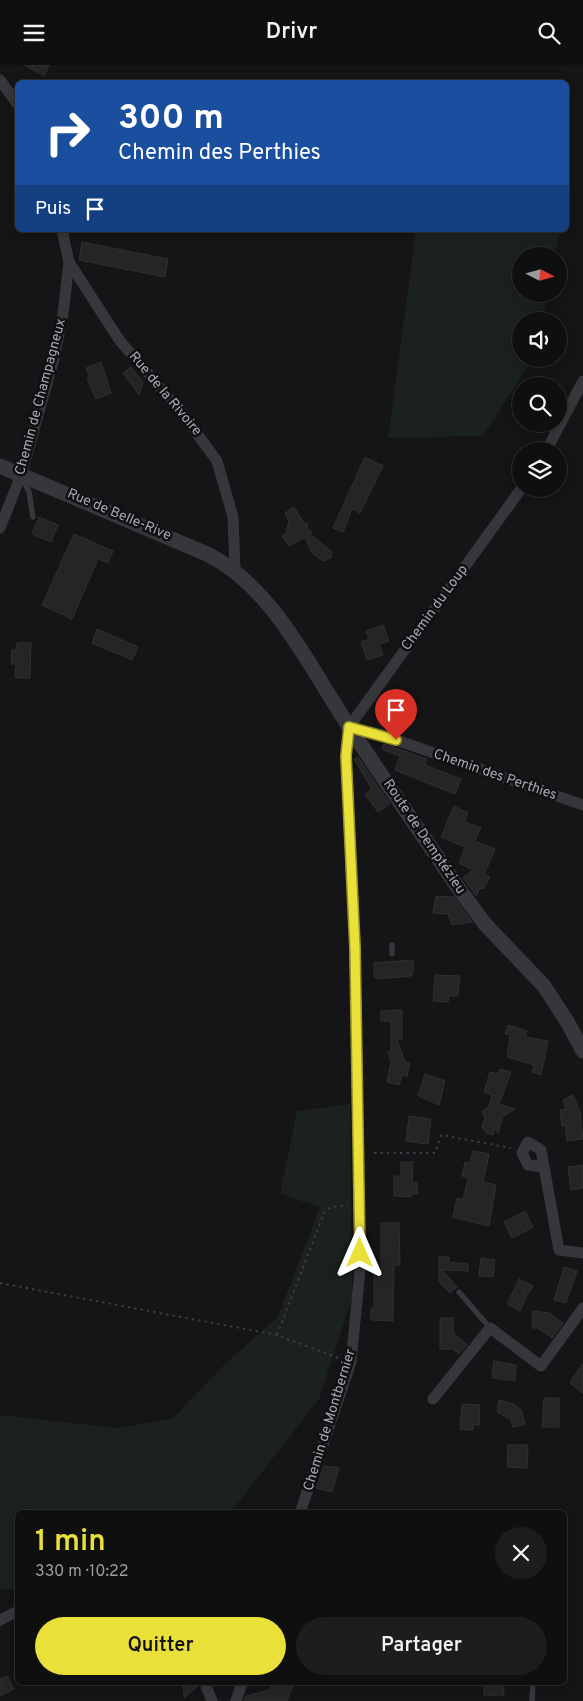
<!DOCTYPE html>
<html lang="fr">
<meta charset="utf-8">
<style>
body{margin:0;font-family:Overpass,sans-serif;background:#1e1d1e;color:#f1f3f6;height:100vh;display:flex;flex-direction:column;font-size:19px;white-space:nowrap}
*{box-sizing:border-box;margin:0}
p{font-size:16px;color:#9c9c9f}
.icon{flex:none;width:28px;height:28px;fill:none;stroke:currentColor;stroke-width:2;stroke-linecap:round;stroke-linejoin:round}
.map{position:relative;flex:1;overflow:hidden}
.side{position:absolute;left:15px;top:1445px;width:552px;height:175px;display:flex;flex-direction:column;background:#100f10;border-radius:8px;box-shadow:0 2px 12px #0003,0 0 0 1px #302f30}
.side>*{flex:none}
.top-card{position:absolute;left:15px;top:15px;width:554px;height:152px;border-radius:8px;box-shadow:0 2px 12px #0003,0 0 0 1px #302f30;background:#1a4fa0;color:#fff;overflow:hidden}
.needle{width:32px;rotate:96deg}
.tools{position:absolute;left:512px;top:182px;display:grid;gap:10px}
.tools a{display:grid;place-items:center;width:55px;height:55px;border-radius:50%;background:#100f10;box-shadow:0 2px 12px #0003,0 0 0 1px #302f30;font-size:25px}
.pin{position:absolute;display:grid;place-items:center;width:42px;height:42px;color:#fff;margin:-51px -21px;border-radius:50% 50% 50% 0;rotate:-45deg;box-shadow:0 0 5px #0007}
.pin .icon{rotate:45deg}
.me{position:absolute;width:55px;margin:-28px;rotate:0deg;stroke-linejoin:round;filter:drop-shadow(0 0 4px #0008)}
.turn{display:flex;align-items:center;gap:18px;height:105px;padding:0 20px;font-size:22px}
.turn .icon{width:65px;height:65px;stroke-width:2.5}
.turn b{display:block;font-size:35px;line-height:42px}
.then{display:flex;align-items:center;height:48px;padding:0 20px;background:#0003;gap:10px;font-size:19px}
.round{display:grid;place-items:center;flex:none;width:52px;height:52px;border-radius:26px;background:#1e1d1e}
.summary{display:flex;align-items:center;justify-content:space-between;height:85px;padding:0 20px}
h1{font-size:30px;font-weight:600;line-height:38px;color:#e9e039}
.button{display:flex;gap:10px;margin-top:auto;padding:10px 20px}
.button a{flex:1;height:58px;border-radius:30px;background:#e9e039;color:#111;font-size:20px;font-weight:600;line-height:58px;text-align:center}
.button a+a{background:#1e1d1e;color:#f1f3f6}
header{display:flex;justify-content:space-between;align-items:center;height:65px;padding:0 20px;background:#100f10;font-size:22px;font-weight:600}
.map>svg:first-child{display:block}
.green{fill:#1b211d}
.building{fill:#252527;stroke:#302f32}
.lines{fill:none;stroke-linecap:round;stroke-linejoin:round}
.path{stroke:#3c3c42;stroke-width:2;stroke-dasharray:2.5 4;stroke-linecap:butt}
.service{stroke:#36363b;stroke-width:5.5}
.minor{stroke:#36363b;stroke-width:11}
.tertiary{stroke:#36363b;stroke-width:15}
.route-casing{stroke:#979225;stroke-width:12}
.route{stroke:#e9e039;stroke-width:9}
.labels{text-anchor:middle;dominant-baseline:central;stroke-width:5;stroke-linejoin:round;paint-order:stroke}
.street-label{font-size:14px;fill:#a7a7b6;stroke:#101011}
</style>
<header><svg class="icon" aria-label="menu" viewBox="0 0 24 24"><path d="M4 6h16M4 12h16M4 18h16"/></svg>Drivr<svg class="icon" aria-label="search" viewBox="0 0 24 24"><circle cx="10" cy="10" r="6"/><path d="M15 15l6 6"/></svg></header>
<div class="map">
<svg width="583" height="1636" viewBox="0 0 583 1636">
<rect width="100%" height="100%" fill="#151416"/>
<path class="green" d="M416,165H560L554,191H521V229H547L542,256H521V294H533L483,371L388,373Z
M350,1039L352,1233L319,1334L231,1447L18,1448L17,1524H0V1350L117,1363L172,1354L220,1304L278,1251L320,1142L280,1129L297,1046Z"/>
<path class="building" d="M24,0H49L44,11Z
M82,177L168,194L165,212L79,195Z
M101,297L111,328L96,334L87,313L90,312L86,303Z
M131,302L143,317L139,330L123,308Z
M365,392L383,401L360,448L352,444L343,467L333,463Z
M294,442L304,458L308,459L307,464L312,467L310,469L332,487L331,493L323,496L312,488L305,472L289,481L282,471L286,469L289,456L285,448Z
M39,452L58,460L51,477L32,469Z
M74,469L113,486L108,498L98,494L72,554L42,540Z
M383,560L389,576L379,579L383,590L367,595L361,577L369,574L366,566Z
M97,564L138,582L132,595L92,578Z
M17,578H31L30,613H15L16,599H11L12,585H16Z
M384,679L427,694L425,700L461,714L455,729L395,705L400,691L382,684Z
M358,692L390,739L378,747L365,729L372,724L354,694Z
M454,741L468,748L465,757L481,763L475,776L495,784L484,810L490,812L483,824L480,823L476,831L463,813L473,805L459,798L465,782L441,772Z
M436,831L454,832L472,857L452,860L448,849L433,848Z
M413,895V908L411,911L377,914L374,911V898Z
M435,910L460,911L458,931H449L448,937L433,936Z
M402,945V974H397L405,997L410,998L407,1011L402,1010L399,1020L387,1017L391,997L388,987L391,986V956H381V946Z
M508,960L527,966L525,972L548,976L541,1010L532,1007L534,1000L507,992L510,970L505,969Z
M500,1004L511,1007L499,1039L515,1044L503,1051L498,1068L494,1063L493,1070L486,1068L482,1062L485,1053L482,1046L489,1042L492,1030L484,1027L490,1007L498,1009Z
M425,1009L445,1016L439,1040L418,1031Z
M573,1030L580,1047L583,1074L567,1076L565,1060L562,1061L560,1045L566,1044L563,1035Z
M409,1051L431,1054L428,1079L406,1076Z
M473,1086L489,1089L483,1117L496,1120L489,1161L453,1152L457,1133L463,1135L468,1113L462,1111L465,1097L470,1098Z
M401,1097H413L412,1117H417L418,1129H411V1132L394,1131V1111H401Z
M583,1100V1123L571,1125L568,1102Z
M525,1146L533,1162L512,1173L504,1157Z
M381,1158H399L400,1200H394L393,1256L371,1255V1243H374V1203L381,1204Z
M439,1192H449V1197L468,1199V1206L442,1205L457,1222L450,1228L439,1217Z
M481,1193L495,1195L493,1212L479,1211Z
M564,1202L577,1206L566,1238L554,1235Z
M519,1214L533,1221L528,1229L524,1228L527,1231L520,1246L507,1239Z
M533,1246L549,1248L563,1258L552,1273L537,1263H532Z
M440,1253H453L454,1269L467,1280L459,1289L453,1284H440Z
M494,1296L516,1300L515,1316L492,1313Z
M583,1299V1328L571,1319V1315Z
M544,1333H559V1362H542Z
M499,1335L514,1339L521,1345L525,1359L513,1362L510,1354L497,1347Z
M462,1339L480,1340L479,1360L474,1359L473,1365L460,1364Z
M508,1380H528L527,1403L507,1402Z
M324,1401L339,1403L332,1427L316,1423Z
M7,1611L14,1624L0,1631V1614Z
M183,1618H198V1621L184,1633Z
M273,1618H294L287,1636H244L246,1631L270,1625Z
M484,1618H503L504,1630H484Z"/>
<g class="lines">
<path class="path" d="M374,1088H435L441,1070L511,1083
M0,1218L277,1270L341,1294
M277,1270L324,1148L331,1142L348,1140"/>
<path class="service" d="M23,414L29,427L33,452
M392,880V889
M459,1227L490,1263
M532,1636L533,1618"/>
<path class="minor" d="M0,15L18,40
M62,165L69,197L120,276L182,348L217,396L233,452L235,505
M546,386L583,316
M0,463L21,410L54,294L63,249L69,197
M349,662L379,669L583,740
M544,1102L528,1100L522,1088L528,1077L541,1085L559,1185L583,1188
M433,1334L490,1263L541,1301L583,1243
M300,1448L351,1297L360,1205L355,883L346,691L349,662L521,424
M0,1555L18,1546
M205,1618L212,1636
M236,1636L242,1618"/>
<path class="tertiary" d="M0,401L207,489C272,521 309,601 348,660C384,715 422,769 459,824L485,859L544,921L568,958L583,986"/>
</g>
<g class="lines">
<defs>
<path id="route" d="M360,1188L355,883L346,691L349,662L396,675"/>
</defs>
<use href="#route" class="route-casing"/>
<use href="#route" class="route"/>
</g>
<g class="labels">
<g class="street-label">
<text transform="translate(165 329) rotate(50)">Rue de la Rivoire</text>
<text transform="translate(41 332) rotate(-75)">Chemin de Champagneux</text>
<text transform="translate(119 450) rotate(23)">Rue de Belle-Rive</text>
<text transform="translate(435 543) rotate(-54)">Chemin du Loup</text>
<text transform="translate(495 710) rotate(19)">Chemin des Perthies</text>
<text transform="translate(424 772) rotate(56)">Route de Demptézieu</text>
<text transform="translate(330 1355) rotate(-73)">Chemin de Montbernier</text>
</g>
</g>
</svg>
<div class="tools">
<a><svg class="needle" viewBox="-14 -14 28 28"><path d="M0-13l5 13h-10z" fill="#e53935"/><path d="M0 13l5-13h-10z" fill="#9c9c9f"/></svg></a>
<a><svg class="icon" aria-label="sound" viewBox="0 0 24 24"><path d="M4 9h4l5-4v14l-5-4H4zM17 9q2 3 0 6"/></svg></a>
<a><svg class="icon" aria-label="search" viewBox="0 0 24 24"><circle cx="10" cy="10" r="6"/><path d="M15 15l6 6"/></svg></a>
<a><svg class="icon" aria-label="layers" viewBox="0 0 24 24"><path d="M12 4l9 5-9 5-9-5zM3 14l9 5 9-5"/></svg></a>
</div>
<div class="pin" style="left:396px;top:675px;background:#d93025"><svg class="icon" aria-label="arrive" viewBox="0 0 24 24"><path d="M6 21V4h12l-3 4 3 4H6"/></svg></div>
<svg class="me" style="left:360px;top:1188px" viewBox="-20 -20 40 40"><path d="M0-17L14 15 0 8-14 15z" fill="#e9e039" stroke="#fff" stroke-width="4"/></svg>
<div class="top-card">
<div class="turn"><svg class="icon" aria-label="right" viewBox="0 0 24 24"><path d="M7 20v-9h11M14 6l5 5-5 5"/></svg><div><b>300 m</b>Chemin des Perthies</div></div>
<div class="then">Puis<svg class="icon" aria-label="arrive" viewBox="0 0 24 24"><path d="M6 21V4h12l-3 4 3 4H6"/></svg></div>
</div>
<section class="side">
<div class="summary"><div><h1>1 min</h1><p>330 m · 10:22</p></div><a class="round"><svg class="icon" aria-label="close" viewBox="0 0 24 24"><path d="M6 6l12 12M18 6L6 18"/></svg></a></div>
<div class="button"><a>Quitter</a><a>Partager</a></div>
</section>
</div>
